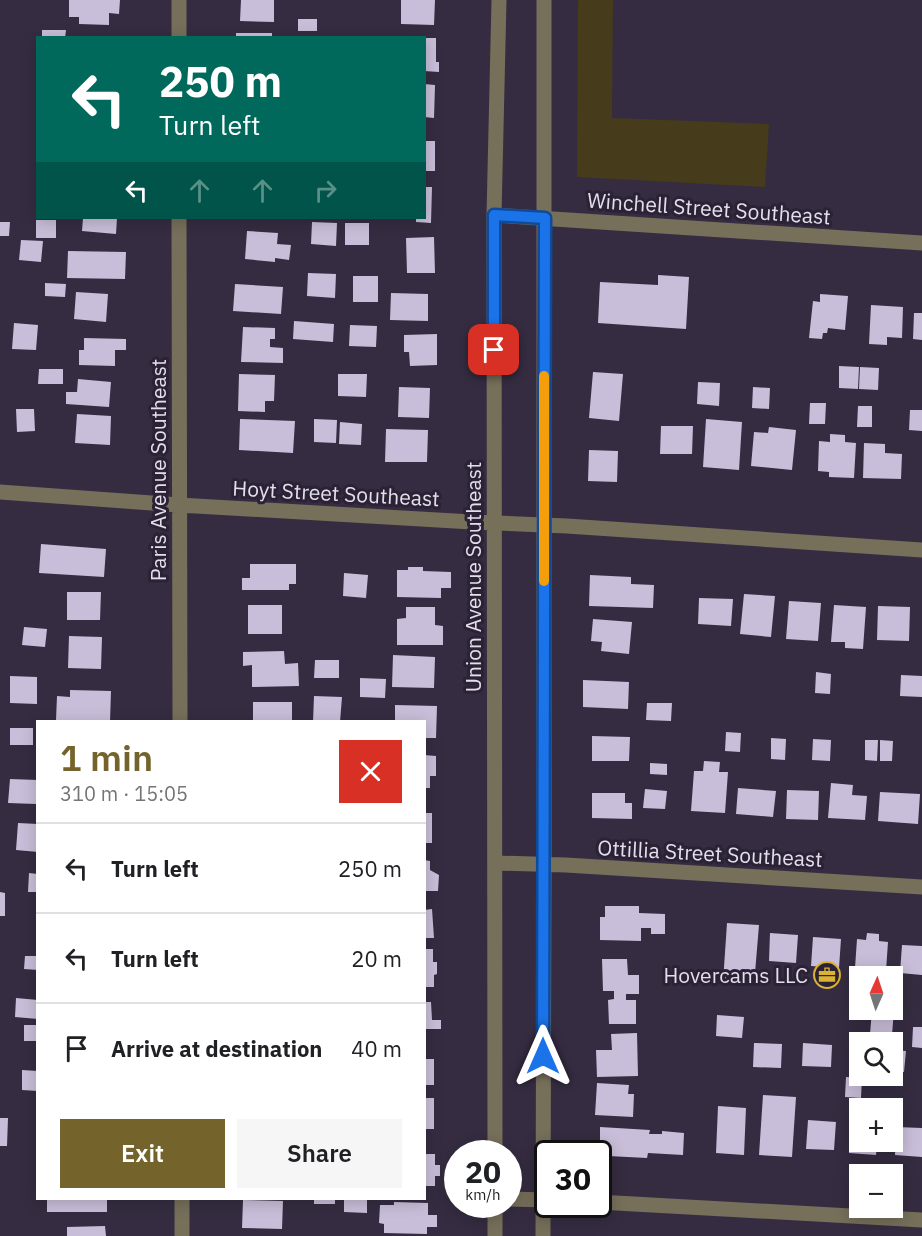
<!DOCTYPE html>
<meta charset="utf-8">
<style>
body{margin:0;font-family:"IBM Plex Sans",sans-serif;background:#f6f6f6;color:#202124;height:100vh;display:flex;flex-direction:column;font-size:22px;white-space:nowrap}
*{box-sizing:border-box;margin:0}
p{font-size:20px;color:#757577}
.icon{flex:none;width:33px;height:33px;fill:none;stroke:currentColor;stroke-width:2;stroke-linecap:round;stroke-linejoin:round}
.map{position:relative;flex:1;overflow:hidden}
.sheet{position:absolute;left:36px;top:720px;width:390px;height:480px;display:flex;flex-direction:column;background:#fff;border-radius:0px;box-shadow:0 3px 15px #0003}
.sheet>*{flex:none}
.top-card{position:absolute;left:36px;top:36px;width:390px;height:183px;border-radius:0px;box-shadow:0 3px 15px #0003;background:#00695c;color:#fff;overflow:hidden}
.needle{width:39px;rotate:3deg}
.buttons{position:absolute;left:849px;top:966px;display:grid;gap:12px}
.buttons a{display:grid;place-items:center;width:54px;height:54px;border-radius:0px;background:#fff;box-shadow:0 3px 15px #0003;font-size:30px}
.speed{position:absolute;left:444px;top:1140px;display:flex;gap:12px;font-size:30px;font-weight:700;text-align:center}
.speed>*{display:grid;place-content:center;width:78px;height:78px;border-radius:50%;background:#fff;box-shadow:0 3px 15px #0003;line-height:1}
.speed small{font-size:15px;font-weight:400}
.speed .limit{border:3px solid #111;border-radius:9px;background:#fff;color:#111}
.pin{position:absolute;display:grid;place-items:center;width:51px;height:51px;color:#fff;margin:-26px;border-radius:12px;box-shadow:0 3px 9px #0006}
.me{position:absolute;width:66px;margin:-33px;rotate:0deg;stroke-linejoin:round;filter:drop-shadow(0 0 4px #0008)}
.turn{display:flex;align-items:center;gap:21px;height:126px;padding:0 24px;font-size:27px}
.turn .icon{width:78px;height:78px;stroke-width:2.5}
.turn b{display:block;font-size:42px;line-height:51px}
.lanes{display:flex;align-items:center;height:57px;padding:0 24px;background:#0003;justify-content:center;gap:30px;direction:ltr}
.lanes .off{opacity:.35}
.round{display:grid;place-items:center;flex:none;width:63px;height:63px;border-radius:0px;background:#f6f6f6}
.summary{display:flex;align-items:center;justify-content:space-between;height:102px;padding:0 24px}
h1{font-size:36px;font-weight:600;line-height:45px;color:#74632b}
.button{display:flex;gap:12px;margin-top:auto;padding:12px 24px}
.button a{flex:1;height:69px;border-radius:0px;background:#74632b;color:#fff;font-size:24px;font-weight:600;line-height:69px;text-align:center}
.button a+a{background:#f6f6f6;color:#202124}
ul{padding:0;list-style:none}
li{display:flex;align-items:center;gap:18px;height:90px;padding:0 24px;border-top:2px solid #e0e0e0}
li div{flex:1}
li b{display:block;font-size:22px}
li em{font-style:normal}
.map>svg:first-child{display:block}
.green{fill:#463b1b}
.building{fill:#c9bed9}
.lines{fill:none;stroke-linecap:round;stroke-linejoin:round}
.minor{stroke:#766f5a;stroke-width:15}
.route-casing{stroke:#114b97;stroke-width:15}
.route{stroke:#1a73e8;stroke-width:10}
.slow{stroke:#f59e0b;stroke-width:10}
.labels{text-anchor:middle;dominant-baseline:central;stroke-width:6;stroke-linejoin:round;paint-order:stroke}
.street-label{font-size:21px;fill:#e3deeb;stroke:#2b2236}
.poi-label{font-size:21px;fill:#e3deeb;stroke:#2b2236;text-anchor:end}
</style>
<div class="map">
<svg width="922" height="1236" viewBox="0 0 922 1236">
<rect width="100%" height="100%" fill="#352c41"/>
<path class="green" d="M578,0H613L612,118L769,124L765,187L577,177Z"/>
<path class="building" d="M69,0H120L119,14L109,13V25L79,24V17H69Z
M241,0H274V22L240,21Z
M401,0H435L434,25L401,24Z
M298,19H317V31H298Z
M42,30H66L65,38H42Z
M236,33H272V38H236Z
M424,38H436V62H439V72L424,71Z
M424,84L435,85L434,118L424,117Z
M424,141H435V171H424Z
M424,187H432L431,223L416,222V218H424Z
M83,218H117L116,234L82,231Z
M36,220H56V238H36Z
M0,222H10L9,236H0Z
M312,222L337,223L336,246L311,244Z
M345,223H369V245H345Z
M247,231L278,233L277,244L291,245L289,260L275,258V262L245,259Z
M434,237L435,273H407L406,238Z
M21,240L43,241L41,262L19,260Z
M68,251L126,252L125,279L67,278Z
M308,273L336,274L335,298L307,296Z
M658,275L689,277L686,329L598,323L600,282L658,285Z
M353,276H378V302H353Z
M45,283L66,284L65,297L45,296Z
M235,284L283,287L281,314L233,311Z
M76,292L108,294L106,322L74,319Z
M391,293L428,294V321L390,320Z
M820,294L848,296L845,330L828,328L827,333H823L822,339L809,338L813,301L820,302Z
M871,305L903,307L902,338L887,337V345L869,344Z
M914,313H922V340L913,339Z
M294,321L334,324L333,342L293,339Z
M14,323L38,325L36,350L12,349Z
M350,325L377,326L376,347L349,346Z
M243,327L275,328V339H270V347L283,348V363L241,362Z
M437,334V365L410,366L409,352H404V335Z
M84,338L126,339V350H115V366L79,365V350H84Z
M839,366L859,367L858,389L839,388Z
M860,367L879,368L878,390L859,389Z
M39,369H63V384H38Z
M593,372L623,374L619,421L589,418Z
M239,374L275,375L274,401H265V412L238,411Z
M338,374H367L366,397L338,396Z
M78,379L111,382L109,407L66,404V392H77Z
M698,382L720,383L719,406L697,404Z
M399,387L430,388L429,418L398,417Z
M753,387L770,388L769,409L752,408Z
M810,403H826L825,424H809Z
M858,406H872V427H857Z
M16,409H34L35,431L17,432Z
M910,410H922V431L909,430Z
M77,414L111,416L110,445L75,443Z
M240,419L295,421L293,453L239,450Z
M314,419L337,420L336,443L314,442Z
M706,419L742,422L739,470L703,467Z
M340,422L362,424L361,445L339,444Z
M661,426H693L692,454H660Z
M769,427L796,430L792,470L751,466L754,432L768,433Z
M386,429L428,430L427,462H385Z
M830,434L845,435V442L856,443L854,478L829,477V472L818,471L819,441L830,442Z
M864,443L885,444V453L902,454L901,479L863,478Z
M589,450L618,451L617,482L588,481Z
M41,544L106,549L104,577L39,573Z
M250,564H296V584H289V590H242V578H250Z
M408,567H423V571L451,572V588H441V598L397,597V570H408Z
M344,573L368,575L366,598L343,596Z
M590,575L631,577V584L654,585L653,608L589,606Z
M67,592H101L100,620H67Z
M744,594L775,596L771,637L740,634Z
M699,598L733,599L731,626L698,624Z
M789,601L821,603L818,641L786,639Z
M248,605H282V634H248Z
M834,605L866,607L863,649L845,648V642H831Z
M878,606L910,607L909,641L877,640Z
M406,607H435V625L443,626V645H397V619L406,618Z
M593,619L632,622L629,654L601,651L602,642L591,641Z
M24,627L47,629L45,647L22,645Z
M69,636L102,637L101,669L68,668Z
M284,651L285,664L298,663L299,686L252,687V665L243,666V652Z
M393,655L435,657L434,688L392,687Z
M315,660H339V678H314Z
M816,672L831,674L830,694L815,693Z
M901,675L922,676V697L900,696Z
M10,676L37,677V704L10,703Z
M360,678L386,679L385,698L360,697Z
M583,680L629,682L628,709L583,707Z
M70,690L111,691L110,722L56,720L57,696L70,697Z
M314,696L342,697L340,722H313Z
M253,702H292V721L253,722Z
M647,703H672L671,721L646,720Z
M395,705L437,706L436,738H424V722H395Z
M10,728H33V745H10Z
M726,732L741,733L740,752L725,751Z
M592,736L630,737L629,761H592Z
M771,738L786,739L785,760L771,759Z
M813,739L831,740L830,761L812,760Z
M865,740H878L877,761L865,760Z
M880,740L893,741L892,761H880Z
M424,755L436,756V776H430V788H424Z
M704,761L720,762L719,772H728L725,813L691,811L694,771H703Z
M650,763L667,764V775L650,774Z
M10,779L38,780L36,804L8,803Z
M831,783L853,785L852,795L867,796L865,820L828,818Z
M738,788L776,791L773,817L736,814Z
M645,789L667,791L665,809L643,808Z
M787,790L819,791L818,820L786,819Z
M880,792L920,794L918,824L878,821Z
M592,793H625V803H632V819L592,818Z
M424,813H432V843H424Z
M18,823L38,824V852L16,850Z
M424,860L430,861V870L439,875L438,891H424Z
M29,873L38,874V892H28Z
M0,892L5,893V916H0Z
M605,906H639V913L665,914V934H651V928H641V941L600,940V917H605Z
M432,909L434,938H424V910Z
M727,923L759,925L754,985L723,982Z
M770,933L798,935L796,963L769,961Z
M867,933L879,934V941L888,942L886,971L855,968L857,939L866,940Z
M813,937L841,939L839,968L811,966Z
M902,945L922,946V975L900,973Z
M424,949H433V962H437V974L434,975V987H424Z
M25,956H38V970L24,969Z
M602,959H627L628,975H639V994H626V1000H636V1024H609L608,1000L614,999V991H603Z
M16,998L38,1000V1019L15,1017Z
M424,1002H431L432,1020H441V1029H424Z
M872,1010H894L892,1035L870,1034Z
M717,1015L744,1017L742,1038L716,1036Z
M24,1025H38V1041H24Z
M913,1027H922V1048L912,1047Z
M637,1033L638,1076L597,1077L596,1050H612L611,1034Z
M754,1043L782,1044L781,1068L753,1067Z
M803,1043L832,1045L831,1067L802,1066Z
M892,1050L906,1051L904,1072L892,1071Z
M424,1059H434V1085H424Z
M22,1070L38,1071V1091L22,1090Z
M846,1077L862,1078L861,1098L845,1097Z
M597,1083L629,1085L628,1094H634L633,1117L595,1115Z
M763,1095L796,1097L792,1157L759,1155Z
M424,1098H434V1129H424Z
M718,1106L746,1108L744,1155L716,1153Z
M0,1118H8L7,1146H0Z
M808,1120L836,1122L834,1150L806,1149Z
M850,1125H860V1142H877L876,1155L849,1153Z
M600,1127L650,1130L649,1134H662V1131L684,1133L683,1155L648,1153L647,1158L608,1156V1146L600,1145Z
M896,1127L922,1128V1157L895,1155Z
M424,1154H435V1165H440V1176H435V1186H424Z
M47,1198H107V1212H47Z
M314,1198H335V1204H314Z
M344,1198H367V1213L344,1212Z
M243,1200L283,1201L282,1229L242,1228Z
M394,1202L428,1203V1215H437V1227H427V1234L384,1233V1224L379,1223L380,1205H394Z
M105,1226L106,1236H67V1227Z"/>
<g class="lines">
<path class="minor" d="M179,38V0
M494,215L922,243
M179,218L180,722
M0,492L179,505L472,522L567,526L922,550
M495,863L566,865L922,887
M495,1154L494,215L499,0
M182,1198V1236
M508,1199L548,1200
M598,1202L922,1220
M495,1204V1236
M543,1236L544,865V0"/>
</g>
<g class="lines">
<defs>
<path id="route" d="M494,350V215L545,218L543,1056"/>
</defs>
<use href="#route" class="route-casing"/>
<use href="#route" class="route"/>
<path class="slow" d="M544,581V376"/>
</g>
<defs>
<symbol id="office-ring" viewBox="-11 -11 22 22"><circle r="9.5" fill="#2b2236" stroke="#dab333" stroke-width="1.5"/><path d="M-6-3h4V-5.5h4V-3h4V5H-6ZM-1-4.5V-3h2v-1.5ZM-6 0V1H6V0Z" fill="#dab333"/></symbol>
</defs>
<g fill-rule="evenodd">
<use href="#office-ring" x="812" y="960" width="30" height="30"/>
</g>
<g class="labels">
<g class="street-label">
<text transform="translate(709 208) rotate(4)">Winchell Street Southeast</text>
<text transform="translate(158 470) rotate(-90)">Paris Avenue Southeast</text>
<text transform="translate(336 493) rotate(3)">Hoyt Street Southeast</text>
<text transform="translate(473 577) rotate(-90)">Union Avenue Southeast</text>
<text transform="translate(710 853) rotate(3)">Ottillia Street Southeast</text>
</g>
<g class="poi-label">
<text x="808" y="975">Hovercams LLC</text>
</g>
</g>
</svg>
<div class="buttons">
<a><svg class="needle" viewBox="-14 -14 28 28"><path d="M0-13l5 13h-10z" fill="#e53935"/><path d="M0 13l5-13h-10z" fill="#757577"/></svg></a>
<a><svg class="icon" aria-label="search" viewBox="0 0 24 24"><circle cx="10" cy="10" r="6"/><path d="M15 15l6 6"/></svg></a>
<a>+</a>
<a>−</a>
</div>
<div class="speed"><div>20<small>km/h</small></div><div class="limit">30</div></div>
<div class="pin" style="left:494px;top:350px;background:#d93025"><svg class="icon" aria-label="arrive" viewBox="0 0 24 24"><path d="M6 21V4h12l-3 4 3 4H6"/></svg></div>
<svg class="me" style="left:543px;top:1056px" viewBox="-20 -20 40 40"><path d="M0-17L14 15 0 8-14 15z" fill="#1a73e8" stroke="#fff" stroke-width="4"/></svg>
<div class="top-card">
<div class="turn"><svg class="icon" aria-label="left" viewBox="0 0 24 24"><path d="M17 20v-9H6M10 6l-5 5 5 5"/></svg><div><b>250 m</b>Turn left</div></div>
<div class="lanes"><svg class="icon" aria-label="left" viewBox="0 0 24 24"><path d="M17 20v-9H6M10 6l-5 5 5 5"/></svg><svg class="icon off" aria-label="ahead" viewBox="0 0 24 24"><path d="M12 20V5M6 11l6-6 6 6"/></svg><svg class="icon off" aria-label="ahead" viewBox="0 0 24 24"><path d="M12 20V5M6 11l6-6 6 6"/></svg><svg class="icon off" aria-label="right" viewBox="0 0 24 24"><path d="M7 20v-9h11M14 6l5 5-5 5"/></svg></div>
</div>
<section class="sheet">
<div class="summary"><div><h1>1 min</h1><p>310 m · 15:05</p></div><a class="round" style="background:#d93025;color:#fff"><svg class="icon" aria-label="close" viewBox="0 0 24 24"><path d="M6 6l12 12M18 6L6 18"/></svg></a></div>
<ul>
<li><svg class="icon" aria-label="left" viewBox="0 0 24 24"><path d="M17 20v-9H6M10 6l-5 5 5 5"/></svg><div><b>Turn left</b></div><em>250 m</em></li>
<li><svg class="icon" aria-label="left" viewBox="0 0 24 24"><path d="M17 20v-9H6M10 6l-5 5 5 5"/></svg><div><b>Turn left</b></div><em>20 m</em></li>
<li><svg class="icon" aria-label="arrive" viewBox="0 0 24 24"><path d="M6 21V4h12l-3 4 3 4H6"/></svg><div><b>Arrive at destination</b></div><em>40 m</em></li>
</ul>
<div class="button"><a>Exit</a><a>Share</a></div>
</section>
</div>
